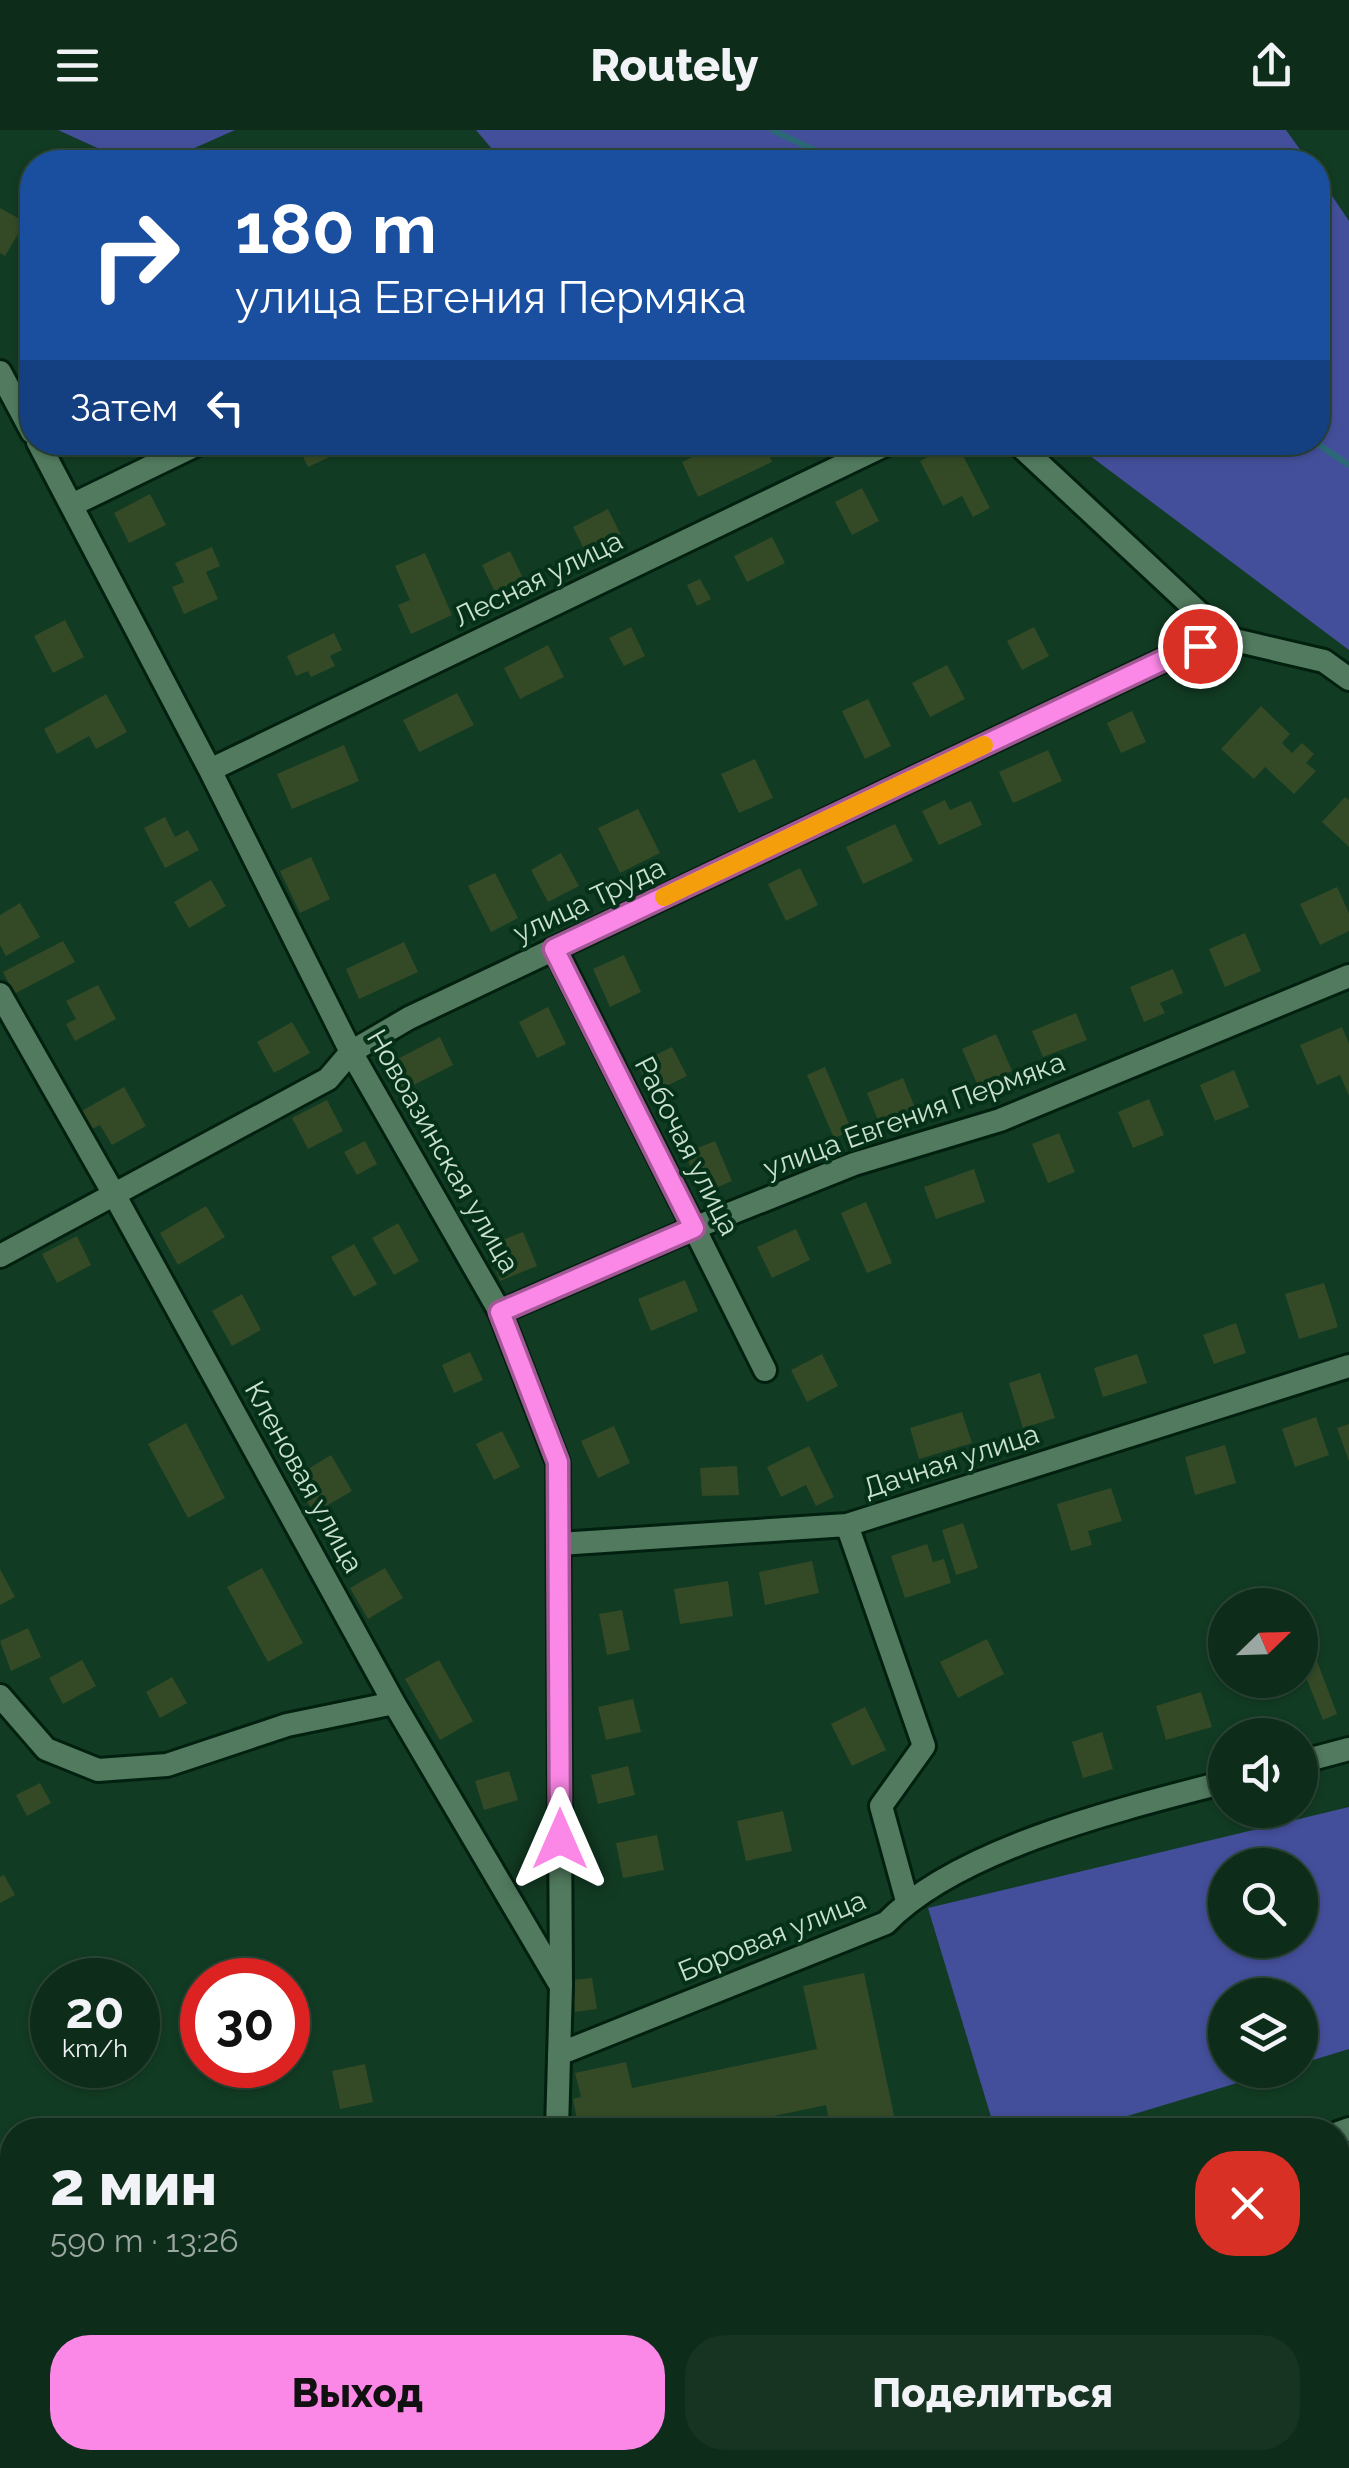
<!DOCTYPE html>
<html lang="ru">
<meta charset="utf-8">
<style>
body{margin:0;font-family:Raleway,sans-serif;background:#173423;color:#f1f3f6;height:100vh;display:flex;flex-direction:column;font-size:38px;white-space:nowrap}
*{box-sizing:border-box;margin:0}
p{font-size:32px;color:#9ba7a2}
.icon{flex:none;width:55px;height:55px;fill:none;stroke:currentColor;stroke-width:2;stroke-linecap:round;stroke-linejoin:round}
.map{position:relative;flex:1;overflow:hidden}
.details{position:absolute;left:0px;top:1988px;width:1350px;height:352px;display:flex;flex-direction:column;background:#0e2c1a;border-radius:40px 40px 0 0;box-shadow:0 2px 8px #0004,0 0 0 2px #2e4839}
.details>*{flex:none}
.hud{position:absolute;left:20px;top:20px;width:1310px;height:305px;border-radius:40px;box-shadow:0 2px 8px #0004,0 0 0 2px #2e4839;background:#1a4fa0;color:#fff;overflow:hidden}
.needle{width:65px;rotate:67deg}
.controls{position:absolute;left:1208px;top:1458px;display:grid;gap:20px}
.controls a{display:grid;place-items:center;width:110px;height:110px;border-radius:50%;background:#0e2c1a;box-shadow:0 2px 8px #0004,0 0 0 2px #2e4839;font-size:50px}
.speed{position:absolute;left:30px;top:1828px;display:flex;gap:20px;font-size:50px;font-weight:700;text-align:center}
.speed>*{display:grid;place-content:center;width:130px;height:130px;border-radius:50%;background:#0e2c1a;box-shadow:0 2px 8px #0004,0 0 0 2px #2e4839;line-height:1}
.speed small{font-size:25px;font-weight:400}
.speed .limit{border:15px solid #d22;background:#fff;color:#111}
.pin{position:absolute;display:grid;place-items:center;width:85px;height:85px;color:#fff;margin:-42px;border:5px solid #fff;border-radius:50%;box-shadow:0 2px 10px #0007}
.me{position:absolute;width:110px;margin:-55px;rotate:0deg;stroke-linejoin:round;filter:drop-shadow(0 0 8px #0008)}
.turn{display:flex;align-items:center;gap:35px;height:210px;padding:0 50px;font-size:45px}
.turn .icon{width:130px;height:130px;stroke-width:2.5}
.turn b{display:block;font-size:70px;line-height:85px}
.then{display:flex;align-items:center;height:95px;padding:0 50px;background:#0003;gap:20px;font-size:38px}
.round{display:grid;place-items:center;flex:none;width:105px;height:105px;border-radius:40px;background:#173423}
.headline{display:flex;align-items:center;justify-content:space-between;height:170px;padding:0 50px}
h1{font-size:60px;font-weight:800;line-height:75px}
.cta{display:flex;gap:20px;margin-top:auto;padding:20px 50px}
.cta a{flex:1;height:115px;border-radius:40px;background:#fb87e6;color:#111;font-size:40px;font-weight:800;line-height:115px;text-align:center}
.cta a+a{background:#173423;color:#f1f3f6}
header{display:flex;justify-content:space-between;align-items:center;height:130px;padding:0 50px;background:#0e2c1a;font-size:45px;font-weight:800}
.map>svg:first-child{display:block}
.green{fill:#444f9b;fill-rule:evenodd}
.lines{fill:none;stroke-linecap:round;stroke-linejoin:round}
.stream{stroke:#2b6976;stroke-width:6}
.building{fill:#344a26}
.minor-casing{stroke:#02200f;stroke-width:28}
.minor{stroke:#517a5e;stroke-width:22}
.route-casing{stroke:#a35896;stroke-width:25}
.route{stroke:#fb87e6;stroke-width:18}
.slow{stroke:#f59e0b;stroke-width:18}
.labels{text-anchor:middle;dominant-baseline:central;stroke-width:8;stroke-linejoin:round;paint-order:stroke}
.street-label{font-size:28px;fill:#cae0d0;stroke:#053119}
</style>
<header><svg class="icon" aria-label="menu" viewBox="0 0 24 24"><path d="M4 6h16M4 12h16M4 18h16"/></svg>Routely<svg class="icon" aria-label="share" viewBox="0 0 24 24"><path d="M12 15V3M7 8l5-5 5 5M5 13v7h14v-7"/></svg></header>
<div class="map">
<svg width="1349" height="2338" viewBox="0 0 1349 2338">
<rect width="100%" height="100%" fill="#123b23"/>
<path class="green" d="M58,0H235L163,32H128Z
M476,0H1286L1309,32H503Z
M1318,45L1349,91V520L1073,313L1318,312Z
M1349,1677V1919L1300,1934V1865H1225V1940H1280L1081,2000H995L928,1778ZM1300,1735V1810H1225V1735Z
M1349,2034V2338H1055L1049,2328H1338V2037Z"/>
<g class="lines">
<path class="stream" d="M772,0L840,32
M1315,312L1349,335"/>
</g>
<path class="building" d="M0,78L25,92L5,126L0,123Z
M296,312H338L342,321L308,337Z
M724,312H763L772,332L698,367L682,332Z
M956,312L990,378L973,387L962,366L943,376L920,331Z
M862,358L879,391L852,405L835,372Z
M150,364L166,395L129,413L114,383Z
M608,379L621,405L586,423L573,397Z
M772,407L785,433L747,452L734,426Z
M212,417L220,436L206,442L218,469L184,484L172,457L184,452L175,433Z
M510,421L523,448L495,462L482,435Z
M425,423L452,485L411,504L398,475L410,470L395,436Z
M700,449L711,469L697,476L687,455Z
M65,490L84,527L53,543L34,506Z
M631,497L645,526L624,536L609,508Z
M1034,497L1049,526L1022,540L1007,511Z
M334,503L342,520L330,526L335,536L311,547L308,541L296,546L287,526Z
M548,515L564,547L520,569L504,538Z
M947,535L965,569L930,587L912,553Z
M457,563L474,595L419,622L403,590Z
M106,564L127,602L96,619L89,606L57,624L44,599Z
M868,569L891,616L865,629L842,581Z
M1261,576L1290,604L1282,613L1292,623L1302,613L1314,624L1306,633L1316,641L1294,664L1265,637L1254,649L1221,619Z
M1132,581L1146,612L1121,623L1107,593Z
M344,615L359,651L292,679L277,644Z
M1048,620L1062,651L1013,673L999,642Z
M755,629L773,668L739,683L721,644Z
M1345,667L1349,670V717L1322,692Z
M945,670L950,680L971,671L982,695L939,715L922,681Z
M638,679L660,723L620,743L598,698Z
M165,687L175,707L188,700L199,720L165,738L144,698Z
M895,694L913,731L863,754L846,717Z
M561,723L579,756L548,772L531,740Z
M311,727L330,769L300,783L280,741Z
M800,738L818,775L786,791L768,754Z
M495,743L518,788L491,802L468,756Z
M211,750L226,776L189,798L174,772Z
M1337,757L1349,783V801L1320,815L1300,774Z
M20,773L40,807L6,826L0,815V785Z
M1245,803L1261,841L1225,857L1209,819Z
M63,811L75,832L14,864L3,842Z
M404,812L418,842L359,869L346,839Z
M624,825L641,862L610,877L593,839Z
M1173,839L1183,863L1160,873L1165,883L1144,892L1130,857Z
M98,855L116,889L75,911L66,894L76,889L66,871Z
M548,877L566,914L537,928L519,892Z
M1076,883L1087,910L1043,927L1032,901Z
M292,892L310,923L274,943L257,912Z
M1342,897L1349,914V966L1340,945L1317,955L1300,915Z
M996,904L1012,941L978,956L962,919Z
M440,907L453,935L402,961L388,934Z
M672,917L687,946L652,963L637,934Z
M825,937L852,1001L834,1008L807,945Z
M1234,940L1249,977L1215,991L1200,955Z
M903,948L916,980L880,995L867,963Z
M124,957L146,996L112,1015L100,995L90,1000L80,982Z
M1149,969L1164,1005L1133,1018L1118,982Z
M327,970L343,1001L308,1019L292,988Z
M1059,1003L1075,1042L1048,1053L1032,1014Z
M365,1011L377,1034L357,1045L344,1022Z
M715,1011L732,1051L701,1064L685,1023Z
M974,1039L985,1072L936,1089L924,1057Z
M866,1072L892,1133L867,1143L841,1083Z
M206,1076L225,1107L178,1135L160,1103Z
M398,1093L419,1131L394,1145L372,1108Z
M796,1099L810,1130L772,1148L757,1117Z
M523,1102L537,1136L500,1151L486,1116Z
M77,1106L91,1135L57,1153L42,1124Z
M354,1114L377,1154L354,1167L331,1127Z
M685,1150L698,1181L651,1201L638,1169Z
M1324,1153L1338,1197L1299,1209L1285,1164Z
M242,1164L261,1200L232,1216L212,1181Z
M1236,1193L1246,1223L1214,1234L1203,1205Z
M470,1222L483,1250L454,1263L442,1235Z
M822,1224L838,1256L807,1272L791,1240Z
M1137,1224L1147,1253L1103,1267L1094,1238Z
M1040,1243L1055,1288L1023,1298L1009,1253Z
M962,1282L972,1313L919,1329L910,1298Z
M1316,1287L1329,1325L1295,1337L1282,1299Z
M186,1293L225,1368L188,1388L148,1314Z
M1349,1294V1331L1337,1298Z
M614,1296L630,1333L598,1348L581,1311Z
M502,1301L520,1337L494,1350L476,1314Z
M1225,1315L1236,1353L1195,1365L1185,1327Z
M809,1316L834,1367L816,1376L806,1355L781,1367L767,1337Z
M331,1325L352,1361L314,1383L293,1348Z
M737,1336L739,1365L702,1366L700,1338Z
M1111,1358L1122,1391L1088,1401L1092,1415L1071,1421L1057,1374Z
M963,1393L978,1438L956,1445L942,1400Z
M927,1414L933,1432L944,1429L951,1453L905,1468L891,1426Z
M812,1431L819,1463L765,1475L759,1442Z
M262,1438L303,1513L268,1532L227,1457Z
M385,1438L403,1468L368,1489L350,1458Z
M0,1439L15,1467L0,1475Z
M728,1451L733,1486L680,1494L674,1459Z
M622,1480L630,1520L607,1525L599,1484Z
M28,1498L41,1527L11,1541L0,1511Z
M987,1509L1004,1544L958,1568L940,1532Z
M82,1530L96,1556L63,1574L49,1548Z
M439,1530L473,1591L440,1610L405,1549Z
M1317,1531L1337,1584L1323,1590L1302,1537Z
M172,1547L187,1573L160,1588L146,1562Z
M1201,1562L1212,1597L1166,1610L1156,1576Z
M633,1569L641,1602L606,1610L598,1577Z
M865,1577L886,1620L852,1636L831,1594Z
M1102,1602L1113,1639L1083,1648L1072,1612Z
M628,1636L635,1665L598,1674L591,1645Z
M509,1641L518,1670L484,1680L475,1651Z
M40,1653L51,1673L27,1686L16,1665Z
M783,1681L792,1721L746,1731L737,1691Z
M657,1705L664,1740L623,1748L616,1713Z
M4,1745L15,1765L0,1773V1747Z
M864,1843L897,2000H831L826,1975L708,2000H579L573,1969L581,1967L575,1943L626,1932L632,1958L817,1919L803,1856Z
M592,1848L597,1879L575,1882L571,1850Z
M365,1934L373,1972L340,1979L332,1941Z
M12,2156V2195L0,2198V2158Z
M753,2328H809L813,2338H756Z"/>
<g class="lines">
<defs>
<path id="minor" d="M0,242L32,302
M38,312L210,640L351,922L500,1182L558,1333L561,1856L557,2000
M1016,312L1226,508L1324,531L1349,549
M72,375L202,312
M210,640L891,312
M555,819L765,1240
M0,864L115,1066L394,1573L559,1853
M0,1126L328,949L351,922L409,888L1174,525L1226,508
M500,1182L694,1098L854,1034L1000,990L1349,846
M847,1395L924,1616L881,1676L907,1771
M559,1414L847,1395L1349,1236
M0,1566L46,1619L98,1640L167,1635L287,1595L394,1573
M1300,1632L1349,1619
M559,1924L886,1793C958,1718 1125,1678 1225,1652
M1338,2003L1349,1999
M131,2338L169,2328"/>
</defs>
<use href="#minor" class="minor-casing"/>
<use href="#minor" class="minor"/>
</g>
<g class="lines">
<defs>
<path id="route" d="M560,1709L558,1332L500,1182L694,1098L554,819L1174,525L1200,516"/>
</defs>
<use href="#route" class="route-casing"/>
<use href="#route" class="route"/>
<path class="slow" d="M664,767L984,615"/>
</g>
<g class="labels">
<g class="street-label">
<text transform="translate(538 449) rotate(-26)">Лесная улица</text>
<text transform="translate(589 770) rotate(-25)">улица Труда</text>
<text transform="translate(914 985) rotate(-20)">улица Евгения Пермяка</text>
<text transform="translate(687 1016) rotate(63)">Рабочая улица</text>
<text transform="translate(443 1021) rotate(60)">Новоазинская улица</text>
<text transform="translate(951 1331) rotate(-18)">Дачная улица</text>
<text transform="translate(304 1347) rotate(61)">Кленовая улица</text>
<text transform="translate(772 1806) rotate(-22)">Боровая улица</text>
</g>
</g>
</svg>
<div class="controls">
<a><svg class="needle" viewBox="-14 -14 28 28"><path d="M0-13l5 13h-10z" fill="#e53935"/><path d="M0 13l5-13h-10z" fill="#9ba7a2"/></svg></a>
<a><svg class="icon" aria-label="sound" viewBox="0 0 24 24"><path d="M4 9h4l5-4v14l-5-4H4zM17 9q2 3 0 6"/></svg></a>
<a><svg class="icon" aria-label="search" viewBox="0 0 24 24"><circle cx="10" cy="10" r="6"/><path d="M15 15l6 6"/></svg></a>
<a><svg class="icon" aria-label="layers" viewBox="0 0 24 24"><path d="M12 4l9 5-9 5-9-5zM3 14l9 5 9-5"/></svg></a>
</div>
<div class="speed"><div>20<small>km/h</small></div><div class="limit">30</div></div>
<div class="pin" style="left:1200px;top:516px;background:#d93025"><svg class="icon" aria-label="arrive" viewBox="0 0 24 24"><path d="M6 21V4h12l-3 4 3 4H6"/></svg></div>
<svg class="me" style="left:560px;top:1709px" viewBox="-20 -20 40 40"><path d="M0-17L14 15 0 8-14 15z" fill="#fb87e6" stroke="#fff" stroke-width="4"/></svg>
<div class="hud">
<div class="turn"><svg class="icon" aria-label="right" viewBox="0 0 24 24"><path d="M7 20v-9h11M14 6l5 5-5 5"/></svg><div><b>180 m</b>улица Евгения Пермяка</div></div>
<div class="then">Затем<svg class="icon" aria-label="left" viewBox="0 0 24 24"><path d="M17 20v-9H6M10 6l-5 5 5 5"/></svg></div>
</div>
<section class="details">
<div class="headline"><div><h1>2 мин</h1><p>590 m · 13:26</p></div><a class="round" style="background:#d93025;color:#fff"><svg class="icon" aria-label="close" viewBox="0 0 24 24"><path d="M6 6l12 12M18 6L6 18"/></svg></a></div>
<div class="cta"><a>Выход</a><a>Поделиться</a></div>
</section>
</div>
